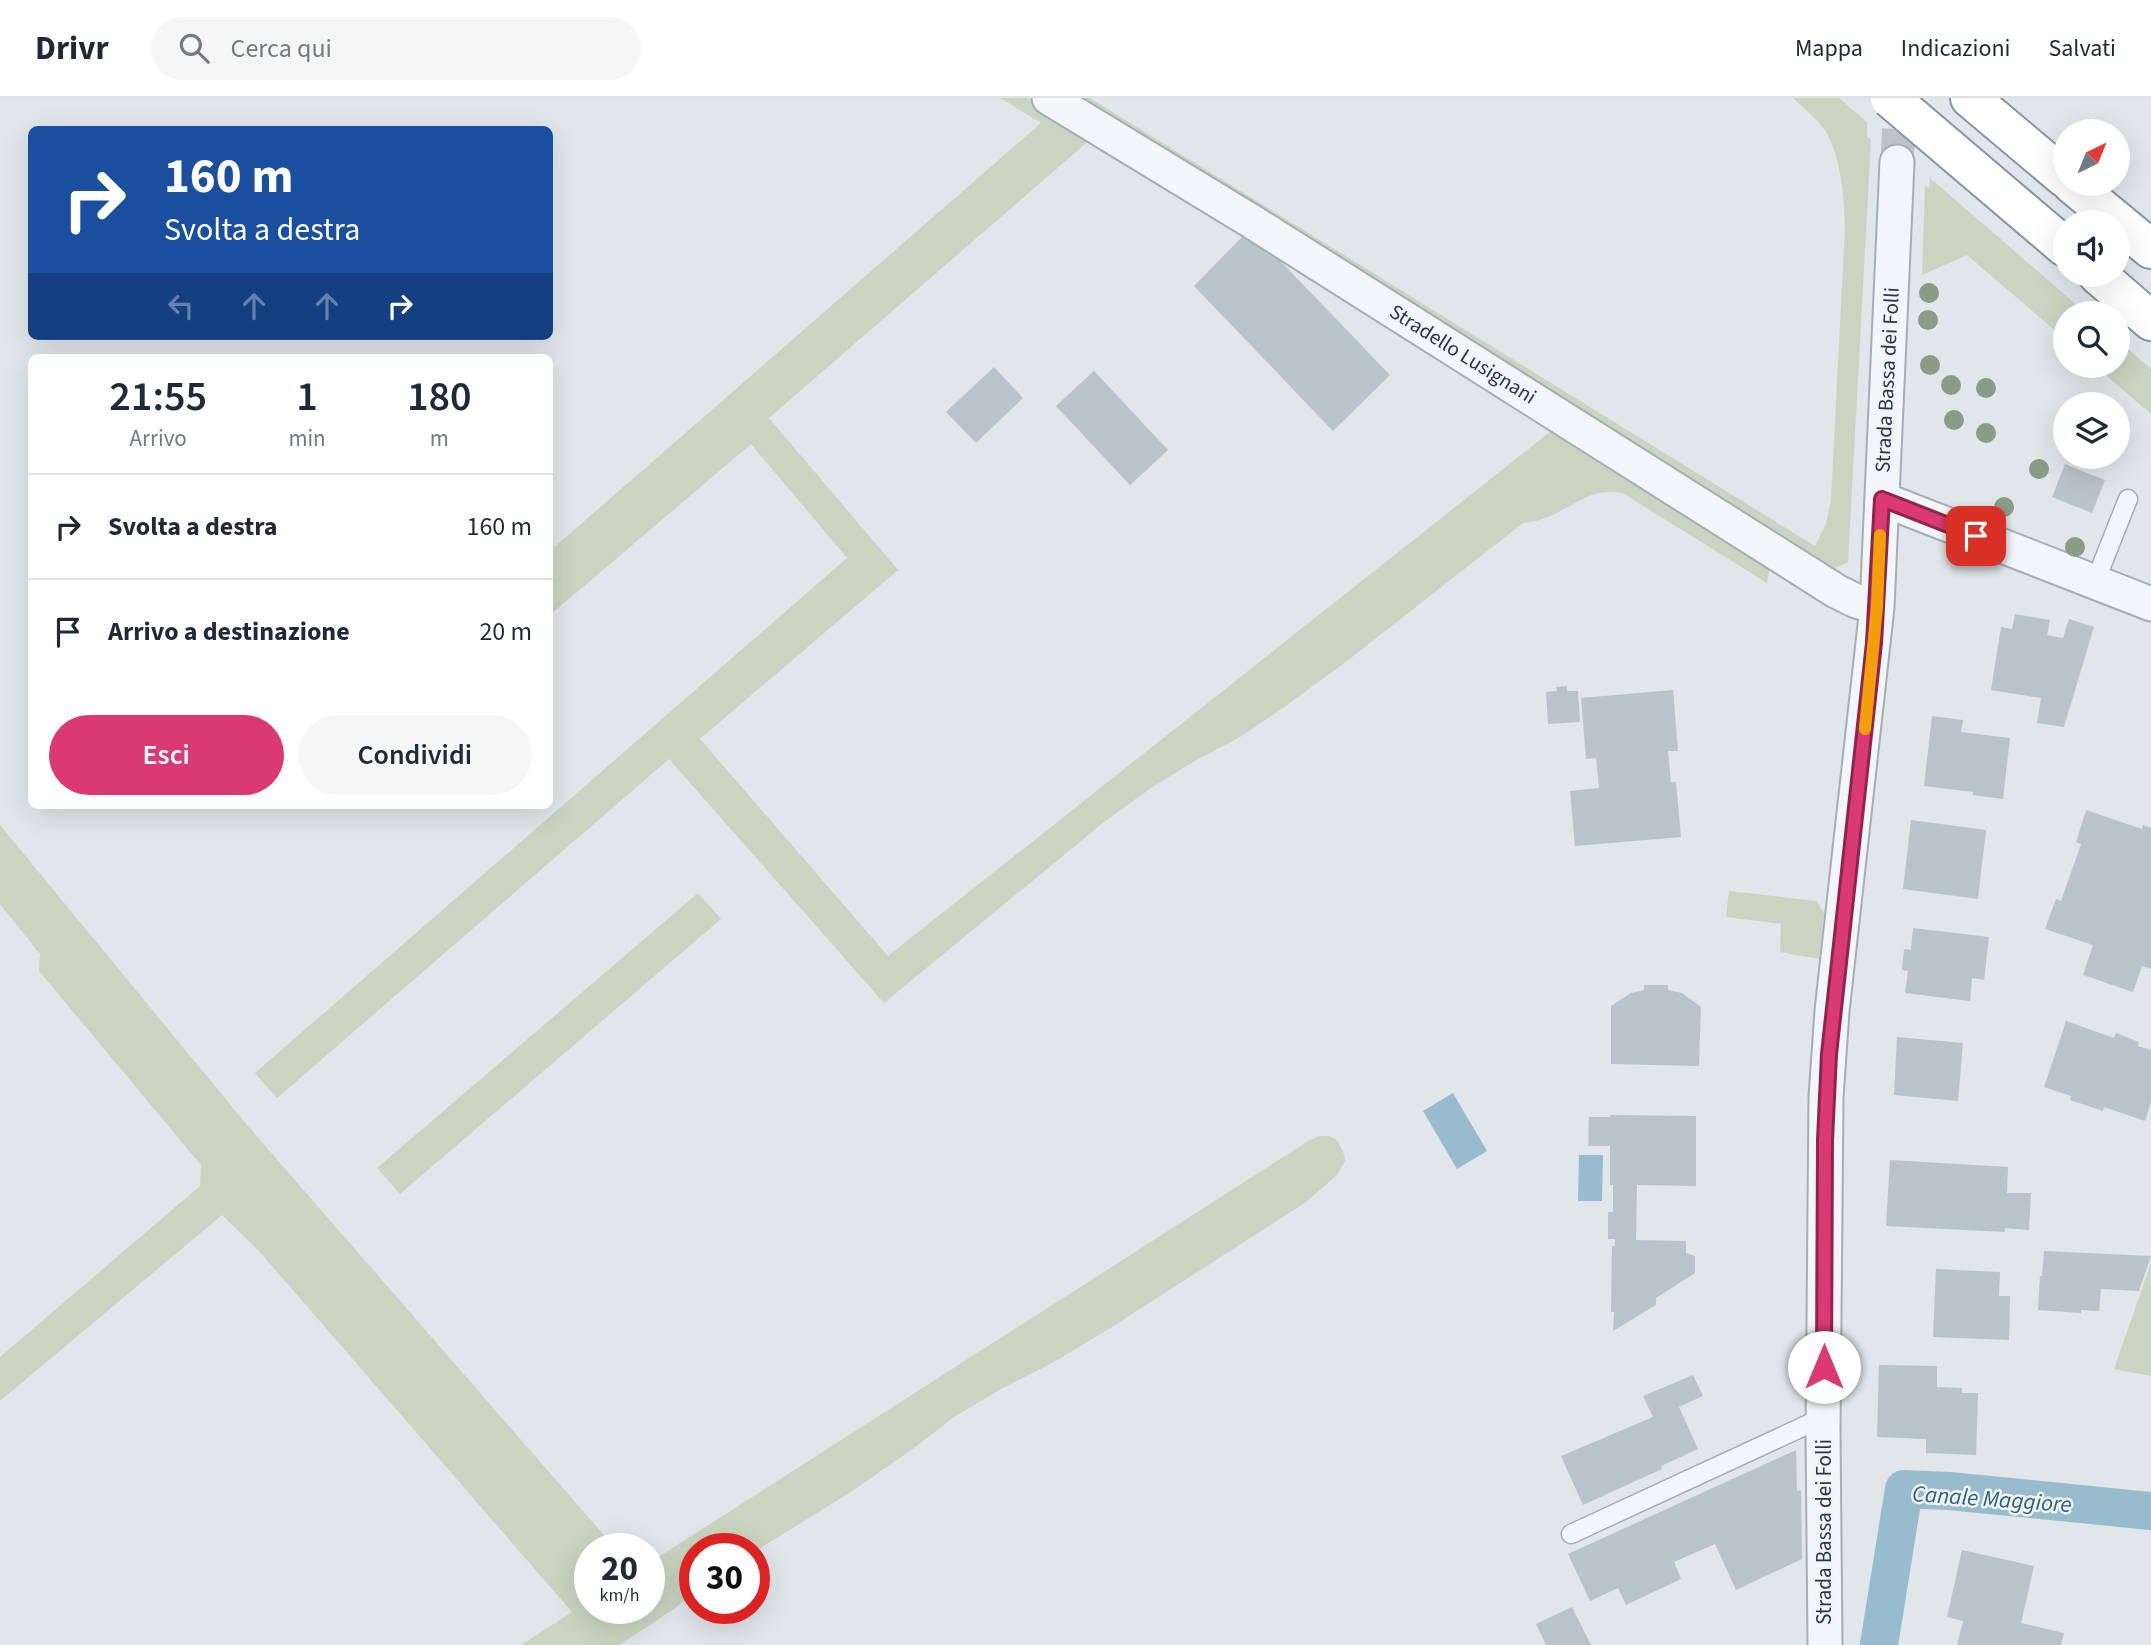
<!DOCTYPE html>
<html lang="it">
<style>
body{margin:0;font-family:"Source Sans 3",sans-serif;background:#f6f6f7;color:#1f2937;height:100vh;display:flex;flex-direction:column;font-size:26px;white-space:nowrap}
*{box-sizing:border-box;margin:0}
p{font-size:23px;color:#747a83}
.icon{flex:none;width:38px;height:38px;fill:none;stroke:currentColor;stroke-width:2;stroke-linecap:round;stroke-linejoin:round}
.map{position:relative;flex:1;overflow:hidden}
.side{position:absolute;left:28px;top:256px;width:525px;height:455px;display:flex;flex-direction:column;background:#fff;border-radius:10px;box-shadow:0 7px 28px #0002}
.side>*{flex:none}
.banner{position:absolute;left:28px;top:28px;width:525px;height:214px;border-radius:10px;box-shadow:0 7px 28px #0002;background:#1a4fa0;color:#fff;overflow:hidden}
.needle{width:46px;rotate:43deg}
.controls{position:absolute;left:2053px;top:21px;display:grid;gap:14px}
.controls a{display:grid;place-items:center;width:77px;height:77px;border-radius:50%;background:#fff;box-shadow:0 7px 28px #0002;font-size:35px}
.speed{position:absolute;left:574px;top:1435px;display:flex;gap:14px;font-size:35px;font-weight:700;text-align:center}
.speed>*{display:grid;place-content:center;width:91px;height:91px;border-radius:50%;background:#fff;box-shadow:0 7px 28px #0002;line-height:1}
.speed small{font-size:18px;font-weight:400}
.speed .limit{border:10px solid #d22;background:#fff;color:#111}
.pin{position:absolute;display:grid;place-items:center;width:60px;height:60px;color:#fff;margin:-30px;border-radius:14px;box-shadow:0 4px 10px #0006}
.me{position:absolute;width:77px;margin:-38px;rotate:0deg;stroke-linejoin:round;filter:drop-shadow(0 0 5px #0008)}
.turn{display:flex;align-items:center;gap:24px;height:147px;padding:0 21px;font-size:32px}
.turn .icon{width:91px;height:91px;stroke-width:2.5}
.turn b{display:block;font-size:49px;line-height:60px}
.lanes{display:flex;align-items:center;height:66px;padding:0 21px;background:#0003;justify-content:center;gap:35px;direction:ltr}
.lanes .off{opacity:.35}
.eta{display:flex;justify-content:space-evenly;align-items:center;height:119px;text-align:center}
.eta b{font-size:42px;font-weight:600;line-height:49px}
.action{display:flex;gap:14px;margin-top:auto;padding:14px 21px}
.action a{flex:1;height:80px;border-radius:42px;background:#da3a71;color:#fff;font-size:28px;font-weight:600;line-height:80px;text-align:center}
.action a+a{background:#f6f6f7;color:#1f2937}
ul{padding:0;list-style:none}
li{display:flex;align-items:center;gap:21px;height:105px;padding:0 21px;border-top:2px solid #e0e1e3}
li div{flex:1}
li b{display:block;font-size:26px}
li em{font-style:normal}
header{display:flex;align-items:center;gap:42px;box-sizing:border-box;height:98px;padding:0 35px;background:#fff;border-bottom:2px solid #e0e1e3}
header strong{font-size:33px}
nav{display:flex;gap:38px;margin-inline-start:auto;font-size:24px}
.search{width:490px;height:63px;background:#f6f6f7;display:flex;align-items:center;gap:18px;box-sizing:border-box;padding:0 24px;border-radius:38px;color:#747a83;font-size:26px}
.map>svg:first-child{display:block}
.green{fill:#c9d5c0}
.water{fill:#98bccd}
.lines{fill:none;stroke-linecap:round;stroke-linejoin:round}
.canal{stroke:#98bccd;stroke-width:38}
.building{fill:#b9c3ca}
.street-tunnel{stroke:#bbc3c9;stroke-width:33;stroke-dasharray:33 17;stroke-linecap:butt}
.lane-casing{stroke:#a5aeb5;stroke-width:21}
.street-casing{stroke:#a5aeb5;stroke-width:37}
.highway-casing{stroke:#8696a2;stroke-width:42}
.lane{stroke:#f3f6f8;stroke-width:18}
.street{stroke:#f3f6f8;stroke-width:33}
.highway{stroke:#fff;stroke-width:38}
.highway-bridge-casing{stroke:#8696a2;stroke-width:42;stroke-linecap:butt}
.highway-bridge{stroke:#fff;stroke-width:38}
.tree{fill:#8a9c85}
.route-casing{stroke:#8e2649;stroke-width:18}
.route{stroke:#da3a71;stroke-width:12}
.slow{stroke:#f59e0b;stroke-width:12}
.labels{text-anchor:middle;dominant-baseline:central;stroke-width:5;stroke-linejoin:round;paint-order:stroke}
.street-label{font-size:21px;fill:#273743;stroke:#f0f4f7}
.water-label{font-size:23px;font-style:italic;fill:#2d5f7b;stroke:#f0f4f7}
</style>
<header>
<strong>Drivr</strong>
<div class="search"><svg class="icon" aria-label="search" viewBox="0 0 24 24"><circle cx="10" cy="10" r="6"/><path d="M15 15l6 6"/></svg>Cerca qui</div>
<nav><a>Mappa</a><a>Indicazioni</a><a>Salvati</a></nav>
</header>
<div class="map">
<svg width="2151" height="1547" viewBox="0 0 2151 1547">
<rect width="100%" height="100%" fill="#e0e6ea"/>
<path class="green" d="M1000,0H1027L1092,40L769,320L898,472L700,641L888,858L1555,330L1771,463L1767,485L1624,396C1593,386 1572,411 1545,420C1538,423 1530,424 1523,425L1347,563L1283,610L1240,639L1193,664L1151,690L1104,724L884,905L669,661L277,1000L255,975L847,460L751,346L550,517V453L1041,25Z
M1067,0H1090L1815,448L1826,426L1831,402L1845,129C1844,99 1841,51 1821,27C1813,17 1802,9 1793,0H1839L1867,24V38L1871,42L1848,464L1831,472Z
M1930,80L2086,215H2065V241L1967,157L1922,177L1925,88L1929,90Z
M2118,242L2151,271V316L2095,268H2118Z
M0,727L247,1027L616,1451H590V1510H649V1465L1310,1042L1320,1038H1329L1337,1042L1344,1056L1345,1063L1337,1077L1306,1104L1112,1229L1054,1264L1001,1291L954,1319L914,1350L851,1394L754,1454V1451H695V1493L674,1511L619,1547H521L572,1514L259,1153L222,1117L0,1303V1259L200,1088L201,1067L39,873L40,856L0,806Z
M1729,793L1816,803L1824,815L1819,861L1780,854L1781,826L1726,819Z
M698,795L721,821L400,1096L377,1070Z
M2151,1165V1278L2114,1271Z"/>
<path class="water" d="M1453,995L1487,1053L1457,1071L1423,1013Z
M1579,1057H1603L1602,1103H1578Z"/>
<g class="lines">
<path class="canal" d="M1879,1547L1904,1391L1949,1393L2151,1413"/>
</g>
<path class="building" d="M1248,133L1265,147L1390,277L1333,333L1194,188Z
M994,269L1023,300L976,345L946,314Z
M1094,273L1168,352L1130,387L1056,308Z
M2065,366L2105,382L2092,415L2052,399Z
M2015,516L2050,522L2047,537L2063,540L2069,521L2094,529L2064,629L2037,625L2041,600L1991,592L2001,529L2012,531Z
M1567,588V593H1578L1580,624L1548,626L1546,594L1557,593L1556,589Z
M1673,592L1678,653H1668L1671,684H1676L1681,739L1575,748L1570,693L1599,690L1596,660L1586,661L1581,600Z
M1932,618L1963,622L1961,634L2010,640L2003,701L1973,697V694L1924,688Z
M2086,712L2142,731L2143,727L2151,730V871L2142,868L2133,894L2083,877L2093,847L2045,831L2056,801L2061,803L2081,746L2076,744Z
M1911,722L1986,732L1978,801L1903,791Z
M1913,830L1989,839L1984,882L1972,880L1970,903L1905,895L1908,873L1902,872L1904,851L1911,852Z
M1644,887H1668V892L1682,895L1701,909L1699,968L1611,966V908L1631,895L1644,892Z
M2066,923L2114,940L2116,935L2139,944L2138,948L2151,952V1004L2145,1023L2104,1009L2103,1013L2070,1002L2071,998L2044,989Z
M1897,939L1963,945L1958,1003L1894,997Z
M1611,1017L1696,1018V1088L1637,1087L1636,1142L1686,1143V1155L1695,1158V1175L1656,1200V1207L1613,1233L1614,1214H1611L1612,1148H1615V1141H1608V1114H1613V1087H1610V1048H1588L1589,1019H1610Z
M1890,1062L2008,1069L2007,1095H2031L2029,1132L2005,1130V1134L1886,1128Z
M2044,1153L2151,1158L2139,1193L2101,1191L2099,1213L2081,1212V1215L2038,1212L2040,1178H2042Z
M1936,1171L2000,1174L1999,1198H2010L2009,1242L1933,1239Z
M1879,1267L1937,1268V1289L1962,1290V1295H1978L1976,1357L1926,1355V1341L1877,1339Z
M1693,1277L1703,1298L1679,1309L1698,1351L1661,1368L1662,1371L1583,1407L1561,1358L1653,1319L1643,1298Z
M1796,1352L1797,1393L1801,1392L1802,1461L1736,1492L1715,1446L1674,1464L1681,1481L1626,1507L1618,1490L1590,1503L1568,1456Z
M1962,1452L2034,1468L2021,1525L2064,1535L2061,1547H1957L1963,1523L1947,1519Z
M1572,1509L1591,1547H1546L1536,1526Z"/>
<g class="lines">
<path class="street-tunnel" d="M1897,64L1900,0"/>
<defs>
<path id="lane" d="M2095,484L2128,401
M1571,1436L1824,1319"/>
<path id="street" d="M1049,0L1251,123L1836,493L1856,503L1877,509
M1882,401L2151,506
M1825,1547L1823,1333L1826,999L1832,913L1877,509L1897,64"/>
<path id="highway" d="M1970,0L2065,80
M1931,35L2065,149
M2072,86L2151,151
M2098,177L2151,223"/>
</defs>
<use href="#lane" class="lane-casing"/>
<use href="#street" class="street-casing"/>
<use href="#highway" class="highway-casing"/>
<use href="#lane" class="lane"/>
<use href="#street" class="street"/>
<use href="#highway" class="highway"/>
<defs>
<path id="highway-bridge" d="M1890,0L1931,35"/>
</defs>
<use href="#highway-bridge" class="highway-bridge-casing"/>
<use href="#highway-bridge" class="highway-bridge"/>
</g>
<g class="tree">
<circle cx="1929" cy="195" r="10"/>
<circle cx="1928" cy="222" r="10"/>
<circle cx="1930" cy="267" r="10"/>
<circle cx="1951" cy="287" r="10"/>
<circle cx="1986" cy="290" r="10"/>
<circle cx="1954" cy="322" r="10"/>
<circle cx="1986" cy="335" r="10"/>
<circle cx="2039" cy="371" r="10"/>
<circle cx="2004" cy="409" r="10"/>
<circle cx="2075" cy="449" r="10"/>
</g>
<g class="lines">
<defs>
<path id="route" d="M1824,1269L1825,1042L1829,956L1874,545L1882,401L1976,438"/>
</defs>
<use href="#route" class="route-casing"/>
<use href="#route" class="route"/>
<path class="slow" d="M1865,631L1877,509L1880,437"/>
</g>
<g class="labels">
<g class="street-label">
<text transform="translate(1463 256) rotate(32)">Stradello Lusignani</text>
<text transform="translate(1887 282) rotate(-87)">Strada Bassa dei Folli</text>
<text transform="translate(1824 1434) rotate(-90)">Strada Bassa dei Folli</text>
</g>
<g class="water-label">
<text transform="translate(1992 1401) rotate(4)">Canale Maggiore</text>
</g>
</g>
</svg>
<div class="controls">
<a><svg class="needle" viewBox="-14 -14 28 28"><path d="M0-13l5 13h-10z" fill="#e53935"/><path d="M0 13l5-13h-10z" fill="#747a83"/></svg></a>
<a><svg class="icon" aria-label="sound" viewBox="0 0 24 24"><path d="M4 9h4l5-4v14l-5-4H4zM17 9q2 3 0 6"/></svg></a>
<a><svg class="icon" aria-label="search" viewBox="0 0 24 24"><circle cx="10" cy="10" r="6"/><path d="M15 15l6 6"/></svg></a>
<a><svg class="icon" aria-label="layers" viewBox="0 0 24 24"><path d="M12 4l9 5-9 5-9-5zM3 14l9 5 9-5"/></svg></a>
</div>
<div class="speed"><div>20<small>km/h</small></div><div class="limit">30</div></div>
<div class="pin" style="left:1976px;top:438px;background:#d93025"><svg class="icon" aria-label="arrive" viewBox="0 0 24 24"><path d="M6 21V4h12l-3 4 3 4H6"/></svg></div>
<svg class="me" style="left:1824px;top:1269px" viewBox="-20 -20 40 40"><circle r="19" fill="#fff"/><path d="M0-13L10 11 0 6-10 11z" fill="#da3a71"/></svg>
<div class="banner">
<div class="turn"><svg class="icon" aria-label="right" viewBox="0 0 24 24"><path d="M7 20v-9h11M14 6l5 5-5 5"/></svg><div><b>160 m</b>Svolta a destra</div></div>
<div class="lanes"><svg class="icon off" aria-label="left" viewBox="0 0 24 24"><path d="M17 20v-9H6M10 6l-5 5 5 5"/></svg><svg class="icon off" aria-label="ahead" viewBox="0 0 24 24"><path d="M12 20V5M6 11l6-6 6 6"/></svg><svg class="icon off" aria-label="ahead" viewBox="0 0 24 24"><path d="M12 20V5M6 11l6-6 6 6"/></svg><svg class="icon" aria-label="right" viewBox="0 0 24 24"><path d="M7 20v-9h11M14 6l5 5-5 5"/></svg></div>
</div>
<section class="side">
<div class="eta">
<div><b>21:55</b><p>Arrivo</p></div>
<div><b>1</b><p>min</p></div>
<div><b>180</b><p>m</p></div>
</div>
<ul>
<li><svg class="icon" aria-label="right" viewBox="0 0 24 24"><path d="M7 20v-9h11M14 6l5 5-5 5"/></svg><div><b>Svolta a destra</b></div><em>160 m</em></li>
<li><svg class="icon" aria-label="arrive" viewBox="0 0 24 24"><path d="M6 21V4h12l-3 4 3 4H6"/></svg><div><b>Arrivo a destinazione</b></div><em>20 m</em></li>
</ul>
<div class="action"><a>Esci</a><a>Condividi</a></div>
</section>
</div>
